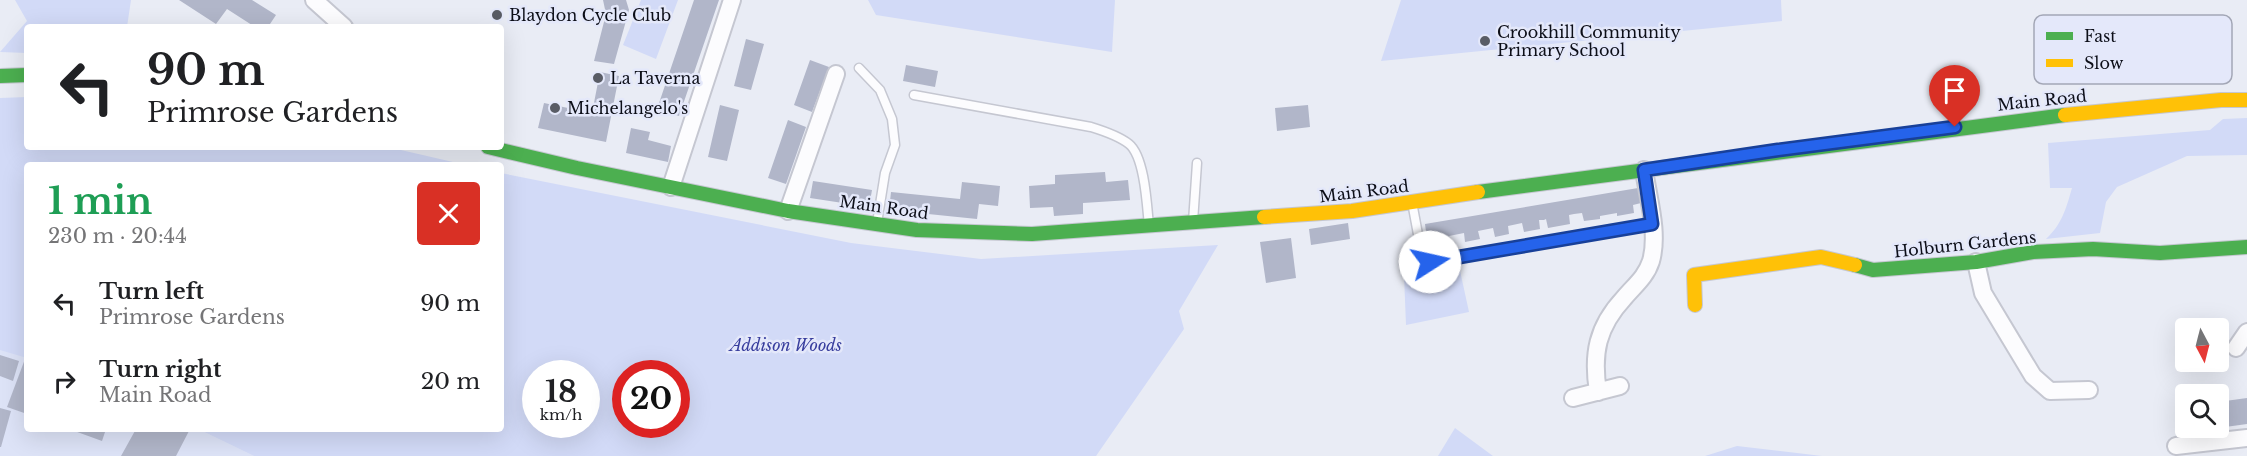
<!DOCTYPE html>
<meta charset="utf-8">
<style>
body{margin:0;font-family:"Libre Baskerville",serif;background:#f2f2f2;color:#202124;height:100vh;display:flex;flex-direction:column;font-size:22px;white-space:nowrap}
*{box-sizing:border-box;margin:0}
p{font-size:20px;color:#757577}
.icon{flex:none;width:33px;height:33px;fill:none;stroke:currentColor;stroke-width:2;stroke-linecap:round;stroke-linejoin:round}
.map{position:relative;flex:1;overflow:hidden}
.sheet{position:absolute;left:24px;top:162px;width:480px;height:270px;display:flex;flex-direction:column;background:#fff;border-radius:6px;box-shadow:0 6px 24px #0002}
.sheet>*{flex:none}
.hud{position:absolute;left:24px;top:24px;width:480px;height:126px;border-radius:6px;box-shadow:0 6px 24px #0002;background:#fff;color:#202124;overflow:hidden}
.needle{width:39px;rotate:173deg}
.fabs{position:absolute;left:2175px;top:318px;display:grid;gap:12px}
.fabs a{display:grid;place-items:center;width:54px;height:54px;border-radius:6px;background:#fff;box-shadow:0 6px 24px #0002;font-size:30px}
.speed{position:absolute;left:522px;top:360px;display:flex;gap:12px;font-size:30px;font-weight:700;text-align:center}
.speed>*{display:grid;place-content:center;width:78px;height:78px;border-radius:50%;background:#fff;box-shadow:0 6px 24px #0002;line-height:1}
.speed small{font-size:15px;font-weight:400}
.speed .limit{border:9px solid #d22;background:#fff;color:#111}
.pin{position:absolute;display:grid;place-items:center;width:51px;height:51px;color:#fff;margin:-62px -26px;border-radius:50% 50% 50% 0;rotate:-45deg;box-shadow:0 0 6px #0007}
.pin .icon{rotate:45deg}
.me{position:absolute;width:66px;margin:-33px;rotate:80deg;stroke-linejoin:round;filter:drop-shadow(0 0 4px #0008)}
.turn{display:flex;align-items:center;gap:21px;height:126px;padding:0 24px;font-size:27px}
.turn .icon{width:78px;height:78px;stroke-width:2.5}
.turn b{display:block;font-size:42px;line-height:51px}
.round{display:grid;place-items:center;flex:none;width:63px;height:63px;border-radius:6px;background:#f2f2f2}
.summary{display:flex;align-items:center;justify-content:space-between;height:102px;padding:0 24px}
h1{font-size:36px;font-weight:800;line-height:45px;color:#1e9e55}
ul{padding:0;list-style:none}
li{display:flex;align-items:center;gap:18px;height:78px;padding:0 24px}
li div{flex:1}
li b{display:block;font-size:22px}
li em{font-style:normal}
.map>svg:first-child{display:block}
.built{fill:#dde3f7}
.green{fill:#d2daf7;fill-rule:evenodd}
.building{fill:#b1b6c9}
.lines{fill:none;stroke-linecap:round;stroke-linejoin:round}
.lane-casing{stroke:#c5c7d1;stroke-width:11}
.street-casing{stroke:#c5c7d1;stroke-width:20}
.fast-casing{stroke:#c5c7d1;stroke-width:16}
.slow-casing{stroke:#c5c7d1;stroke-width:16}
.lane{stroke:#fcfcfe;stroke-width:8}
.street{stroke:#fcfcfe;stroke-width:16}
.fast{stroke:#4caf50;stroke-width:14}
.slow{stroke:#ffc107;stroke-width:14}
.route-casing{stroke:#184099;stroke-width:15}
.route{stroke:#2563eb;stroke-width:10}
.poi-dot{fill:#595c65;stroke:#e4e8fa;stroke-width:2}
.labels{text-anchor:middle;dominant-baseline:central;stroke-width:5;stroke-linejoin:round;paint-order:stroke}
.poi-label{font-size:16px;fill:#0c0e18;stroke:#e4e8fa;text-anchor:start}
.street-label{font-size:16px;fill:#0c0e18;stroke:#e4e8fa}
.park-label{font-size:16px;font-style:italic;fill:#383e9e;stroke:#e4e8fa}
.key{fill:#e4e8fa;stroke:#a3a7b6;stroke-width:1.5}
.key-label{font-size:16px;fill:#0c0e18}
</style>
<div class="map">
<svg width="2247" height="456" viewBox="0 0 2247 456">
<rect width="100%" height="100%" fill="#e9ecf5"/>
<path class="built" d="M0,347L27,356V429H198L254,456H0Z"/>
<path class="green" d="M15,0H131L127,27H27V53L0,52L27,21Z
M641,0H678L656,59L623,45Z
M868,0H1115L1112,52L876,15Z
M1401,0H1781L1782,21L1381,61Z
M27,97V147H388L466,165H27V358L0,350V98Z
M2247,118V155L2187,156L2117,187L2106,202L2100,233L2046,239C2062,224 2066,209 2072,188H2050L2048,143L2210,130L2223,119Z
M501,173L851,243L981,259L1218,245L1179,311L1184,329L1096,456H254L198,429H501ZM536,374H586V424H536ZM626,374H676V424H626Z
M1459,266L1469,312L1406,325L1404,275Z
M1455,428L1493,456H1438Z
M1737,446L1822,456H1705Z"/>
<path class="building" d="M179,0H252L276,15L268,27H255L227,9L216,24Z
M603,0H626L629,10L614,64L594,61L606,14Z
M694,0H719L679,116L657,109Z
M746,39L764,44L751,90L734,86Z
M810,60L829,67L812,112L794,105Z
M906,65L938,71L935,87L903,81Z
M600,72L619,76L606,142L538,128L544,103L592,113Z
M720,105L739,110L727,161L708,157Z
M1308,105L1310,127L1277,131L1275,108Z
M788,120L806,127L786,184L768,178Z
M631,128L650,132L648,140L671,146L668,162L626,153Z
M1105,172L1106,182L1128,180L1130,200L1083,203V214L1054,216L1053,207L1030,208L1029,186L1055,184V175Z
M813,181L872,190L869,207L810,198Z
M962,182L1000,186L998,206L979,204L977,219L889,210L891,192L960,199Z
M1638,188L1641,203L1633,205L1634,213L1617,216V213L1600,216V219L1584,221L1582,213L1574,214L1569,215L1570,224L1548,228L1546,219L1544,220H1539L1540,229L1524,232L1522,223L1508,226L1509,234L1495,237L1493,228L1478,231L1480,239L1465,242L1464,233L1449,236L1451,244L1436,247L1435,238L1427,239L1425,224Z
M1348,223L1350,239L1311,245L1309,229Z
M1291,238L1296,278L1266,283L1260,242Z
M0,355L19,361L13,381L0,376Z
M25,359L27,360V414L7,407Z
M2247,398V424L2218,428V402Z
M0,408L11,411L1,447H0Z
M69,429H106L102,441Z
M136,429H185L189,431L176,456H121Z"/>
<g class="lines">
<defs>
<path id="lane" d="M859,68L880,90L892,119L895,145L885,173L877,223
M914,95L1091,127C1104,131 1119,136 1129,144C1145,157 1147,207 1149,226
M1412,202L1422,256L1430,262L1652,224
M1193,222L1197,163"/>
<path id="street" d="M314,0L344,27
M671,187L732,0
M788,211L836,74
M1976,262L1983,293L2033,376L2050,391L2089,390
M2236,348L2247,332
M1598,392C1592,354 1597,327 1624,298C1634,286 1646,277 1651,261C1659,233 1648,198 1644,170
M1573,398L1620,386
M2176,446L2247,438"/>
<path id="fast" d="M0,76L27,75
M488,147L577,168L788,211L917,230L1032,234L1264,217
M1478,192L2065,115
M1855,265L1873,270L1976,262L2033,252L2093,249L2160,253L2247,247"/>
<path id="slow" d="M2065,115L2221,100H2247
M1264,217L1352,211L1478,192
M1695,305L1694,275L1821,257L1855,265"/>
</defs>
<use href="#lane" class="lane-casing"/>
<use href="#street" class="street-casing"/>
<use href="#fast" class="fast-casing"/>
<use href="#slow" class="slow-casing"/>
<use href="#lane" class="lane"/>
<use href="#street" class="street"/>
<use href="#fast" class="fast"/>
<use href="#slow" class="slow"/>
</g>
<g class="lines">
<defs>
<path id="route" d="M1430,262L1652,224L1644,170L1778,150L1955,127"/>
</defs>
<use href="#route" class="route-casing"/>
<use href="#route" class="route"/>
</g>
<g class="poi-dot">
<circle cx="497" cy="15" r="6"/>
<circle cx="1485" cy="41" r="6"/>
<circle cx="598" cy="78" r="6"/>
<circle cx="555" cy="108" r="6"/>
</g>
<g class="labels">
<g class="poi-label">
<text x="509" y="15">Blaydon Cycle Club</text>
<text x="1497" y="32">Crookhill Community<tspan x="1497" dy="18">Primary School</tspan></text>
<text x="610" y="78">La Taverna</text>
<text x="567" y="108">Michelangelo's</text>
</g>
<g class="street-label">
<text transform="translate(2042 100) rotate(-6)">Main Road</text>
<text transform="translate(1364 191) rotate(-7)">Main Road</text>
<text transform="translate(884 207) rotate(8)">Main Road</text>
<text transform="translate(1965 244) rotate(-6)">Holburn Gardens</text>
</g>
<g class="park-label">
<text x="786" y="345">Addison Woods</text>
</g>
</g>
<rect x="2034" y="15" width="198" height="69" rx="9" class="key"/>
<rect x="2046" y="32" width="27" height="8" fill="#4caf50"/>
<rect x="2046" y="59" width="27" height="8" fill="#ffc107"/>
<g class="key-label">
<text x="2084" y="42">Fast</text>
<text x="2084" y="69">Slow</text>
</g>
</svg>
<div class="fabs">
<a><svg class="needle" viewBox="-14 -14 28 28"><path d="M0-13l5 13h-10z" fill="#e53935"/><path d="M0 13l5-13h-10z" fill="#757577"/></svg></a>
<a><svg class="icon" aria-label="search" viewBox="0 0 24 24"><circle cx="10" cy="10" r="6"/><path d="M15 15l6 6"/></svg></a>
</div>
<div class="speed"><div>18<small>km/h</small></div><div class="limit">20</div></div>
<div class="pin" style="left:1955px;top:127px;background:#d93025"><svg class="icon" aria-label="arrive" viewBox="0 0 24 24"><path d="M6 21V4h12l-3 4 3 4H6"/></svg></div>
<svg class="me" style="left:1430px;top:262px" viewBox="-20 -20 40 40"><circle r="19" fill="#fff"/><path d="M0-13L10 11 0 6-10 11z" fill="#2563eb"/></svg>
<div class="hud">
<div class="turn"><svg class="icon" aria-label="left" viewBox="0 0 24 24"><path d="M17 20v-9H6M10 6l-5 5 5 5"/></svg><div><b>90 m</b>Primrose Gardens</div></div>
</div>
<section class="sheet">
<div class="summary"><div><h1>1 min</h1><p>230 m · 20:44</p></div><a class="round" style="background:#d93025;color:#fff"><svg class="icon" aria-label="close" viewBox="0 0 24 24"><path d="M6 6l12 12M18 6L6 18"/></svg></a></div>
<ul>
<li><svg class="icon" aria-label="left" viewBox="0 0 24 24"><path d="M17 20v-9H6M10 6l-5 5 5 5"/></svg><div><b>Turn left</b><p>Primrose Gardens</p></div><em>90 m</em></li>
<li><svg class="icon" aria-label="right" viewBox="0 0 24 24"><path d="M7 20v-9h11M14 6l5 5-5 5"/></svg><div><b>Turn right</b><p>Main Road</p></div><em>20 m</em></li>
</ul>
</section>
</div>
